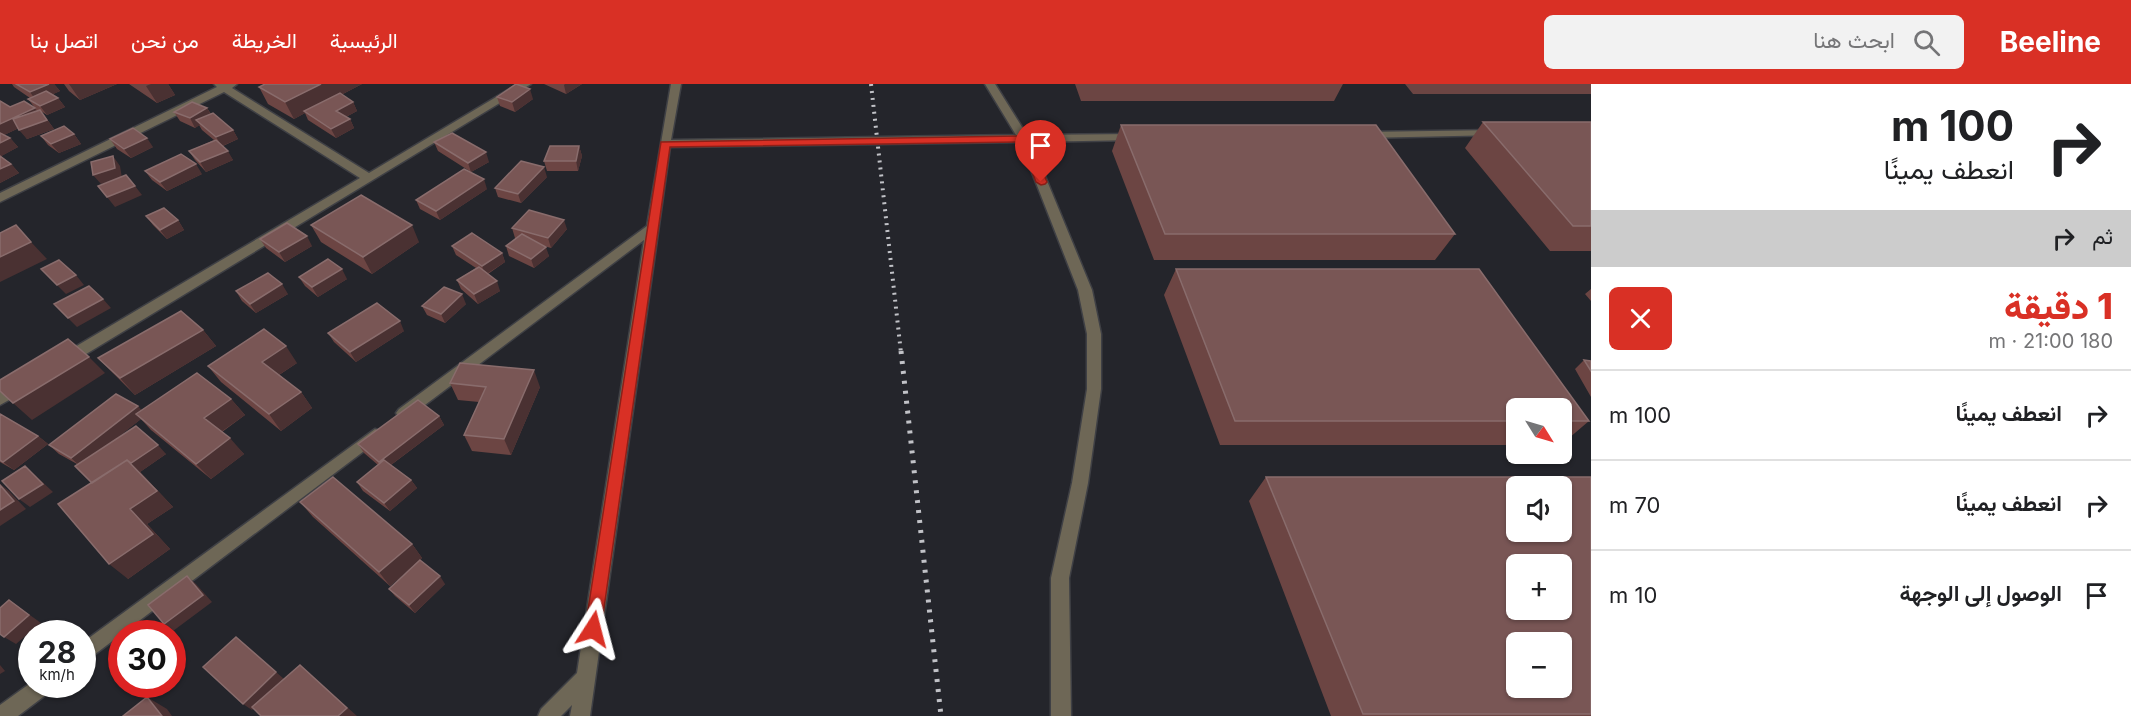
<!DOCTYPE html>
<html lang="ar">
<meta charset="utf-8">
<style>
body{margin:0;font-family:Inter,Vazirmatn,sans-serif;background:#f2f2f2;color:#202124;direction:rtl;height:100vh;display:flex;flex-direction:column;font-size:22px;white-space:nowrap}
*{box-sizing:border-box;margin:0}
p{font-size:20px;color:#757577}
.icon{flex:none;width:33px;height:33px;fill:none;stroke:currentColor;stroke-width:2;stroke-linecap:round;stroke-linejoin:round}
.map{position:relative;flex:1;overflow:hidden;direction:ltr}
.panel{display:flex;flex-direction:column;background:#fff;width:540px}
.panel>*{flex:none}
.banner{background:#fff;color:#202124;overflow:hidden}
.needle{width:39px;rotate:127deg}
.buttons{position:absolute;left:1506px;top:314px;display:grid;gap:12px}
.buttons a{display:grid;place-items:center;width:66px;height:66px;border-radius:9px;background:#fff;box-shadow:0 2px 4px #0004;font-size:30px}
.speed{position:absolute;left:18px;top:536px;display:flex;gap:12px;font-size:30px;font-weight:700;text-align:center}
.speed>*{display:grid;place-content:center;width:78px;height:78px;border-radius:50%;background:#fff;box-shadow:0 2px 4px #0004;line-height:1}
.speed small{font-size:15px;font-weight:400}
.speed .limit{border:9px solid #d22;background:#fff;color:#111}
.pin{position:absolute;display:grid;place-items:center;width:51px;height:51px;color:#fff;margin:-62px -26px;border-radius:50% 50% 50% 0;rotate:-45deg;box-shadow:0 0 6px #0007}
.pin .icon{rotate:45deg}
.me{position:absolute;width:66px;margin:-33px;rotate:9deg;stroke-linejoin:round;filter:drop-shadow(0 0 4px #0008)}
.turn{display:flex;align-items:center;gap:21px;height:126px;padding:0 18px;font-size:27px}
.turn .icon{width:78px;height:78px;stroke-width:2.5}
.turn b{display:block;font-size:42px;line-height:51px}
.then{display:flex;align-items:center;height:57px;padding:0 18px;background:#0003;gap:12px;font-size:22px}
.round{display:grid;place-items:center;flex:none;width:63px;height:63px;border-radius:9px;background:#f2f2f2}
.summary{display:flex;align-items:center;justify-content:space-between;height:102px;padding:0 18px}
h1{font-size:36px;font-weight:800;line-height:45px;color:#d93025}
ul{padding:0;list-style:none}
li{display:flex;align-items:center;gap:18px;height:90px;padding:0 18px;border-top:2px solid #e0e0e0}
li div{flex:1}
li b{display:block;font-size:22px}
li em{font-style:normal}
header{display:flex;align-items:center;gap:36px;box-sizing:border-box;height:84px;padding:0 30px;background:#d93025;color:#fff}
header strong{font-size:28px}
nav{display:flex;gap:33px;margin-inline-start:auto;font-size:21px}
.search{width:420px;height:54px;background:#f2f2f2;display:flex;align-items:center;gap:15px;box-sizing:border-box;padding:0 21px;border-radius:9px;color:#757577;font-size:22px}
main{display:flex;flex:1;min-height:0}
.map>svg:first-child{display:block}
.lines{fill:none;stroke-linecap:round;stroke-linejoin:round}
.minor-casing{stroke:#3f4045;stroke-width:3}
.minor{fill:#6e6756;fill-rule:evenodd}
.rail-far1{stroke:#c1c2c7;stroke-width:4;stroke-dasharray:2 5;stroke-linecap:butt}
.rail{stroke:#c1c2c7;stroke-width:5;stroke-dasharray:3 7;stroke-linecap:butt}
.wall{fill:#6c4543}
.shaded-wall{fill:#4a3132}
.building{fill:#795655;stroke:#896c6c;stroke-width:1.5;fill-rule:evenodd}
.route{fill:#d93025;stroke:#8d1f18;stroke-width:1.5}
</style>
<header>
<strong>Beeline</strong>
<div class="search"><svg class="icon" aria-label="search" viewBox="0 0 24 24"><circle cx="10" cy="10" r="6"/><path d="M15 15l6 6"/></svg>ابحث هنا</div>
<nav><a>الرئيسية</a><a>الخريطة</a><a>من نحن</a><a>اتصل بنا</a></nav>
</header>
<main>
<section class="panel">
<div class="banner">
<div class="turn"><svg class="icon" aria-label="right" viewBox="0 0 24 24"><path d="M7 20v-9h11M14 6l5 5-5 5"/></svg><div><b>100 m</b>انعطف يمينًا</div></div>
<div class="then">ثم<svg class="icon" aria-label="right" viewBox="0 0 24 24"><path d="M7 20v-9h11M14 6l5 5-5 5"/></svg></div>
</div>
<div class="summary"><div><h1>1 دقيقة</h1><p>180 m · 21:00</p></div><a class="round" style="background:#d93025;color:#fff"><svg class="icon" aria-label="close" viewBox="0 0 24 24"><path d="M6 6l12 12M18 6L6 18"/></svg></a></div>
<ul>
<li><svg class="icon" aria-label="right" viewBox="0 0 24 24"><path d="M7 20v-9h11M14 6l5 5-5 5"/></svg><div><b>انعطف يمينًا</b></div><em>100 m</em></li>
<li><svg class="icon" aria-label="right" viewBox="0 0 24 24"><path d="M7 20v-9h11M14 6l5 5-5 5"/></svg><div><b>انعطف يمينًا</b></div><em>70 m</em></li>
<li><svg class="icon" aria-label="arrive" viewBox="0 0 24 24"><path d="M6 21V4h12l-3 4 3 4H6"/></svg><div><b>الوصول إلى الوجهة</b></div><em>10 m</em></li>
</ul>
</section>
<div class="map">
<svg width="1591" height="632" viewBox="0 0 1591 632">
<rect width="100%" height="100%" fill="#24252b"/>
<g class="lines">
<defs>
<path id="minor" d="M214,0H237L232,4L369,89L518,0H531L68,281H58L56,277L58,273L360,94L224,8L0,118V109L217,3Z
M671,0H681L671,56L1016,51L985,0H995L1027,51L1136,50L1142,53L1136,56L1031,58L1092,206L1101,250V305L1088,399L1069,494L1071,632H1051V494L1072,399L1087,305V250L1078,206L1020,58L670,63L590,632H570L572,621L561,632H538L541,625L577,589L644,156L409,333H399L396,329L399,325L647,142Z
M1496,46L1502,49L1500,51L1364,54L1358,51L1364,48Z
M22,296L27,298L29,302L27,306L0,321V308Z
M375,345L380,347L383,351L380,355L82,580V559Z
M32,598V600H54L51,607L18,632H0V621Z"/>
</defs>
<use href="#minor" class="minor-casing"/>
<use href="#minor" class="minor"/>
<path class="rail-far1" d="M871,0L901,269"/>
<path class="rail" d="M901,267L941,632"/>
</g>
<path class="wall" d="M12,0H54L60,7L53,10L58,14L65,23L47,31L41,27L54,45L27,55L19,44L4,51L10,54L18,63L1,72L11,80L19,89L0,99V17L10,23L35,24L28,15L30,14L14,3Z
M64,0H117L80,16L69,7Z
M129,0H168L175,11L157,19Z
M265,0H362L341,11L353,18L357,27L346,33L350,35L354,44L336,54L308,36L305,29L294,35L268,20L259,3Z
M544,0H582L566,10Z
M1075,0H1343L1334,17H1081Z
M1405,0H1591V10H1413Z
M497,13L533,15L515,28L500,22Z
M207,24L211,30L233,46L238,55L223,62L233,76L206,88L195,76L189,67L214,56L202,46L199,41L195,44L180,37L174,28Z
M1483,38H1591V167H1550L1465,64Z
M1121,41L1455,150L1435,176H1154L1112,67Z
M74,50L81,60L59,69L48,61L41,52Z
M110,55L153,63L131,74L117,65Z
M434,58L489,78L471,88L438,67Z
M579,62L582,72L578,87H547L544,77Z
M145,87L202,90L167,107L152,96Z
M547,93L521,119L498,113L495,104Z
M487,105L440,136L420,125L416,116Z
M146,132L178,136L184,146L167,155L153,141Z
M311,141L419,158L372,190L321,158Z
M512,144L567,145L551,164L544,162L549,172L534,184L509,172L506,162L517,154H515Z
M260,155L312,162L285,178L266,164Z
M452,162L502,169L505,178L488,190L500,207L478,220L461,205L457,196L476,184L456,171Z
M1176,185H1479L1589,337L1562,360V324H1516V361H1220L1164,211Z
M299,193L347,195L318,213L305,202Z
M1591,205V217L1585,210Z
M236,207L288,210L256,229L242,217Z
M466,220L445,239L427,231L422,222Z
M203,246L216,262L135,311L98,274Z
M404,247L356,278L334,258L328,249Z
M1584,276L1591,277V313L1575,285Z
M297,279L279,291L301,308L312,324L281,347L221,298L208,282Z
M450,299L540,303L511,371L472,367L464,351L479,318L458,316Z
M231,315L245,331L222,348L244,370L211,395L151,346L141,335L115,355L166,370L140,388L173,423L147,440L170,465L128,495L92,399L77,380L59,370L49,361L141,326Z
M0,330L38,352L48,360L14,386L0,378Z
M439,332L444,341L391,381L411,396L417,404L390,427L363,407L357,398L378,381L364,369L358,360Z
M1266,393H1591V632H1331L1249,417Z
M300,418L412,460L422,474L390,502L313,433Z
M445,500L415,529L395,512L389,505Z"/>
<path class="shaded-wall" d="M49,0H54L60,7L37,18L30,8Z
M69,0H117L80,16Z
M151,0H168L175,11L157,19L146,2Z
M321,0H362L306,29L304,27L305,29L294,35L285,18Z
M565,0H582L566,10L564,1Z
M530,5L533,15L515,28L512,18Z
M58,14L65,23L47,31L40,22Z
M353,18L357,27L340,36L336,27Z
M35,24L42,33L0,53V40Z
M207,24L213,34L196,36L200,41L195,44L190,34Z
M40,26L54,45L27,55L19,46Z
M350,35L354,44L336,54L331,45Z
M233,46L238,55L222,62L216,53Z
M74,50L81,60L59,69L51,60Z
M10,54L18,63L0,73V59Z
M147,54L153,63L131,74L124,65Z
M579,62L582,72L578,87L576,77Z
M228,67L233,76L206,88L200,78Z
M486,68L489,78L471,88L468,79Z
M113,72L120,82L122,94L101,100L93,91Z
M11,80L19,89L0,99V85Z
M196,80L202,90L167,107L160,98Z
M544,83L547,93L521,119L518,110Z
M484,95L487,105L440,136L436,127Z
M135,102L142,111L115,123L107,113Z
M178,136L184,146L167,155L160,146Z
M564,136L567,145L551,164L548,154Z
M412,141L419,158L372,190L363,173Z
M307,152L312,162L285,178L279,168Z
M31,158L47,175L0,198V173Z
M546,163L549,172L534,184L531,175Z
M502,169L505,178L485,191L482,182Z
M342,185L347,195L318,213L312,203Z
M76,191L84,201L66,210L57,201Z
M497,197L500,207L478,220L474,210Z
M282,200L288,210L256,229L250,220Z
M462,210L466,220L445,239L441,230Z
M103,215L111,224L77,243L68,234Z
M400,237L404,247L356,278L350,268Z
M203,246L216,262L135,311L120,294Z
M286,262L297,279L274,294L262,278Z
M89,273L105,289L32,336L13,319Z
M534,286L540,303L511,371L504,355Z
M301,308L312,324L281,347L269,330Z
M231,315L245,331L218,350L204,334Z
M138,322L146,331L136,330L141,335L81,383L71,374Z
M439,332L444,341L384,386L379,378Z
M38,352L48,360L14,386L3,378Z
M230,354L244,370L211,395L196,380Z
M158,361L166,370L140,388L173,423L147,440L170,465L128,495L109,480L130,425L96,403Z
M25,382L35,391L53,408L30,423L19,415Z
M411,396L417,404L390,427L384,419Z
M0,400L9,407L26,425L0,442Z
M412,460L422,474L390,502L379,488Z
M187,492L196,500L212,518L173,547L164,540Z
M440,492L445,500L415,529L409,521Z
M9,516L41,539L16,560L4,553Z
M236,553L284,595L252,626L243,620Z
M0,581L5,587L0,590Z
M300,581L357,632H338Z
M147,613L167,625L172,632H162Z"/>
<path class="building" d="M16,0H49L30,8Z
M265,0H321L285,18L259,3Z
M516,0L530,5L512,18L497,13Z
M46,7L58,14L40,22L28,15Z
M340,9L353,18L336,27L350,35L331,45L304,27Z
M0,17L10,23L24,17L35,24L0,40Z
M192,18L207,24L190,34L174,28Z
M40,26L47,36L19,46L13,35Z
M213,29L233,46L216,53L196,36Z
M1483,38H1591V142H1573Z
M1121,41H1376L1455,150H1165Z
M64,42L74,50L51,60L41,52Z
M133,44L147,54L124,65L110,55Z
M0,49L10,54L0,59Z
M452,49L486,68L468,79L434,58Z
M216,56L228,67L200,78L189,67Z
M550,62H579L576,77H544Z
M181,70L196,80L160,98L145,87Z
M0,72L11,80L0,85Z
M113,72L115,84L93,91L91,78Z
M521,77L544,83L518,110L495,104Z
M464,85L484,95L436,127L416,116Z
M126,91L135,102L107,113L98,102Z
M361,111L412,141L363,173L311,141Z
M164,124L178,136L160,146L146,132Z
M529,126L564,136L548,154L512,144Z
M287,139L307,152L279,168L260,155Z
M16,141L31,158L0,173V149Z
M472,149L502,169L482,182L452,162Z
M522,150L546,163L531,175L506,162Z
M328,175L342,185L312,203L299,193Z
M59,176L76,191L57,201L41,185Z
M479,183L497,197L474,210L457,196Z
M1176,185H1479L1589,337H1562V324H1516V337H1235Z
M268,189L282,200L250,220L236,207Z
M89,202L103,215L68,234L54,220Z
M444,203L462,210L441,230L422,222Z
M377,219L400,237L350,268L328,249Z
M181,227L203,246L120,294L98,274Z
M264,245L286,262L262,278L301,308L269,330L208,282Z
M68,255L89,273L13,319L0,307V296Z
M1584,276L1591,277V287Z
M460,279L534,286L504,355L464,351L486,303L450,299Z
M197,289L231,315L204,334L230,354L196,380L136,330Z
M116,310L138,322L71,374L49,361Z
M418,316L439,332L379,378L358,360Z
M0,330L38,352L3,378L0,376Z
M136,342L158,361L131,379L127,376L92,399L75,382Z
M127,376L157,407L130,425L153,450L109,480L58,420Z
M384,376L411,396L384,419L357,398Z
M25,382L43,400L19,415L2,397Z
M333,393L412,460L379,488L300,418Z
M1266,393H1591V630H1363ZM1516,402H1562V447H1516ZM1516,480H1562V525H1516ZM1516,558H1562V603H1516Z
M0,401L14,417L0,426Z
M420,476L440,492L409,521L389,505Z
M187,492L203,511L164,540L148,521Z
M9,516L29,531L4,553L0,550V524Z
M236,553L276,588L243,620L203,583Z
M300,581L347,624L338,632H261L252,623Z
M147,613L162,632H123Z"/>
<path class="route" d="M1024,52L1029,55L1047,98L1045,100L1041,101L1036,98L1020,58L670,63L601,545L599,551L593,553L587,551L585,545L661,58Z"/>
</svg>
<div class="buttons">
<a><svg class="needle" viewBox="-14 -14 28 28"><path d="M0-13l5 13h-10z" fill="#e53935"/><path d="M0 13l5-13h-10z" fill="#757577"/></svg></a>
<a><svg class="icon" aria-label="sound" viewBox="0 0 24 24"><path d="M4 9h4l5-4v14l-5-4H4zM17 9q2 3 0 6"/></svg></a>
<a>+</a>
<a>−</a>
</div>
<div class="speed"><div>28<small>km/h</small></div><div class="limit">30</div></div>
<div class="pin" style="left:1041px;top:98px;background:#d93025"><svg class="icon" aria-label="arrive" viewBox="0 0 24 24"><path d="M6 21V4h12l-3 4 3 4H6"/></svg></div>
<svg class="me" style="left:593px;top:545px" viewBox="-20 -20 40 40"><path d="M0-17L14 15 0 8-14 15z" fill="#d93025" stroke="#fff" stroke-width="4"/></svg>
</div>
</main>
